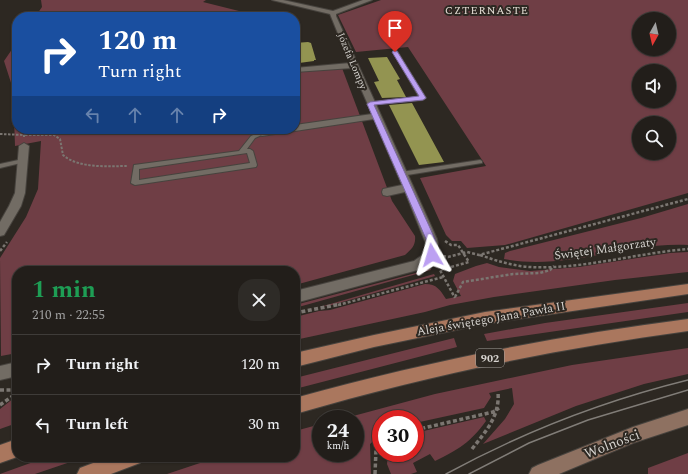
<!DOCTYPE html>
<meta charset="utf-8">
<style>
body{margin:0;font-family:Spectral,serif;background:#2e2b27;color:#f1f3f6;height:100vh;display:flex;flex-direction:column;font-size:15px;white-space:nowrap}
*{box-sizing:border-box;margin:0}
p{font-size:13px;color:#a2a2a2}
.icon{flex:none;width:22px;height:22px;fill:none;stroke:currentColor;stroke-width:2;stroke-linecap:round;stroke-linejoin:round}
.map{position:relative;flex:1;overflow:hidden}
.details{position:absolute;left:12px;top:266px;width:288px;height:196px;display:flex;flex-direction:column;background:#221e1a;border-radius:16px;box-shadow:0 1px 3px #0004,0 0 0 1px #3f3c39}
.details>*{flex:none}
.guide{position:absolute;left:12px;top:12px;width:288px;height:122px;border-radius:16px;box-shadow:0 1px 3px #0004,0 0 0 1px #3f3c39;background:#1a4fa0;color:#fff;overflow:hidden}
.needle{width:26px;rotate:188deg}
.tools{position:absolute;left:632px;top:12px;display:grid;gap:8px}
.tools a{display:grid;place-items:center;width:44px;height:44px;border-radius:50%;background:#221e1a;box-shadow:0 1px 3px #0004,0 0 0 1px #3f3c39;font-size:20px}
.speed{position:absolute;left:312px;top:410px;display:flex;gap:8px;font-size:20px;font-weight:700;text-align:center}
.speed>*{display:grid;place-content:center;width:52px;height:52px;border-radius:50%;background:#221e1a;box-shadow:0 1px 3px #0004,0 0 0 1px #3f3c39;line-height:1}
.speed small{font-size:10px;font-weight:400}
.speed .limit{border:6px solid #d22;background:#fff;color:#111}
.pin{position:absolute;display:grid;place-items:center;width:34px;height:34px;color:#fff;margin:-41px -17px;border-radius:50% 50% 50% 0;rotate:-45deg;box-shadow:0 0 4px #0007}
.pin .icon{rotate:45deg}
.me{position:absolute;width:44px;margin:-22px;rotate:353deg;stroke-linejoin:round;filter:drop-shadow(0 0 3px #0008)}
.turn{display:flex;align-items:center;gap:14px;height:84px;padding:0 20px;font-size:18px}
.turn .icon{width:52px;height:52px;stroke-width:2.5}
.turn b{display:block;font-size:28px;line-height:34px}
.lanes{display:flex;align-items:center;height:38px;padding:0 20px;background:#0003;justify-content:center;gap:20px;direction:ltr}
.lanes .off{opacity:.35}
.round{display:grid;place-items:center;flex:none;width:42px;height:42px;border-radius:16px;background:#2e2b27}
.headline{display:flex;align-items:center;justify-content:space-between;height:68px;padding:0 20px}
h1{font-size:24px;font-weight:700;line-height:30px;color:#1e9e55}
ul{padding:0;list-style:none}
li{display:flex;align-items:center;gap:12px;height:60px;padding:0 20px;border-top:1px solid #3f3c39}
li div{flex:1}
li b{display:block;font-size:15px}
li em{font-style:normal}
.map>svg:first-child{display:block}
.green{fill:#6f3e45;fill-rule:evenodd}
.building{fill:#939451}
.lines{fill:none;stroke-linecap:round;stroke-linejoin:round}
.lane-casing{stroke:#47433e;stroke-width:2}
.street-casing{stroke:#47433e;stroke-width:2}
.secondary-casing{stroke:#47433e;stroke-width:2}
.primary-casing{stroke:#47433e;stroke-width:2}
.path-far2{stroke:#7b7671;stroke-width:2;stroke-dasharray:2.5 1.5;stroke-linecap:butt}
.path-far1{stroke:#7b7671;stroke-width:2.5;stroke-dasharray:3 2;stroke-linecap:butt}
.path{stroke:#7b7671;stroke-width:3.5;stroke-dasharray:4 2.5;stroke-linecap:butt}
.lane{fill:#726c64;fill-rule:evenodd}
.street{fill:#726c64;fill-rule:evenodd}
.secondary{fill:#8e7161;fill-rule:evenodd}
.primary{fill:#aa775e;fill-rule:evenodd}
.tram{stroke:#817d78;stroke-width:1.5}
.route{fill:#bca0f2;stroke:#7a689d}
.labels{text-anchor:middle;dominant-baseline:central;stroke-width:4;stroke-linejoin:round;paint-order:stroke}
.far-street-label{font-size:10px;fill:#d6d3cf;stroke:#2d2822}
.far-neighbourhood-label{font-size:11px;letter-spacing:1px;fill:#e7e0d7;stroke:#2d2822}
.shield{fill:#2d2822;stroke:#a3a09b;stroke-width:1}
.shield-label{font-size:11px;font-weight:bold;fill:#d6d3cf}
.street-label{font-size:12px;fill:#d6d3cf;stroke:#2d2822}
.near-street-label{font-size:14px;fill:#d6d3cf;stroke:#2d2822}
</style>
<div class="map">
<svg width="688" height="474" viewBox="0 0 688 474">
<rect width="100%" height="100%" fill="#2d2822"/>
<path class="green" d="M41,0H206L203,2L239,11L230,17H35L42,7Z
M381,0H688V193L505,245L467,248L461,241H452L446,235L420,178L486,166L408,47L356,52L338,15ZM639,19H669V49H639ZM639,71H669V101H639ZM639,123H669V153H639Z
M17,42V129H295V72L342,68L392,201L415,236C416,245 412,249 405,255L295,285V271H17V353L1,356L0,258L26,217L38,189L41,141L15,146L13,89L4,61Z
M688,204V245C626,242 566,271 504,259L505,253L510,251L641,218Z
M688,252V272L615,280L494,297L450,305L425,312L295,340V317L319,311L330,310L425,284C437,284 440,290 446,299L461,296L453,281L455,274L476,266L487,263L499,267L530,271L579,267L670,253Z
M431,269V270L295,308V305Z
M434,274L435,276L332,305L320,307Z
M688,303V312L487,341L484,334L545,323Z
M454,338L457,347L295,389V378Z
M688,348V374L644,384L576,406L483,444L505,419L514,404L512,388L489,393L491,397L484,408L415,423V419H381V434L370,444L371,474H167L218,457H295V431L321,424V453H355V419H342L435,394L572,365Z
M14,398L15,400L17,399V423L0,429V409Z
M484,417L486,421C471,442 458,450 435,461L430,454L413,463L417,472L411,474H391L387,464L388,453H415V433Z
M688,453V474H648V468Z
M47,457H85L35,474H0Z"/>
<path class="building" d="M308,42L311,43L316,60H314V61L299,63L295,43Z
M387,57L400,79L397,80L406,97L382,98L374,82L379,81L368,58Z
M412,103L444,162L419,165L389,105Z"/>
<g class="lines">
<defs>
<path id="lane" d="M393,51H397L426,98L423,100L368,105L367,104L370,102L419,97L393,52Z
M262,131L265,133L264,134L255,138L247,149H250L253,151L257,165L256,167L135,185L131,183L134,165L239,151L251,136ZM247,153L250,163L139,180V169Z
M23,159L25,160V162L0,168V164Z
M480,160L482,161V163L401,176L398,174L401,172Z"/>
<path id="street" d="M272,0H283L333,11L363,0H372L336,14V16L437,239C442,257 430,266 414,271L295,303V291L414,261L425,253L426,244L405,192L387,196L383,195L382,192L383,189L402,185L374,119L262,136L257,133L259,131L270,129H295V125L372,114L352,68L295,72V68L350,63L330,14Z
M24,143L29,146L25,193L21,206L4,235L0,236V222L9,206L15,193L19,146Z
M17,362V376L0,380V366Z"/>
<path id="secondary" d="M688,409V425L633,443L559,474H529L532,468L538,465L633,427Z"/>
<path id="primary" d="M688,284V294L485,324L374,347L295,367V353L374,335L485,312Z
M688,319V331C555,349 424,376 295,414V398C424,362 555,336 688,319Z
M17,439V457L0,463V445Z
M109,457H143L140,463L111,474H77L80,468Z"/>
</defs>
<use href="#lane" class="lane-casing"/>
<use href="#street" class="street-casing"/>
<use href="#secondary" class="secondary-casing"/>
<use href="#primary" class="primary-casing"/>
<path class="path-far2" d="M0,134L24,135V137
M25,135H54L60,139L63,155C79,169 109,166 128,166"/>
<path class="path-far1" d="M445,241L451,245H458L469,262L440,270L455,298
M0,251L7,242
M480,255C497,261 513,266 530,267C580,270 637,253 688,249
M443,256L448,257L467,252L479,255L688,199
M455,297L463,282L513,274L540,273L550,270L554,266
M338,305L443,277"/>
<path class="path" d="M295,313L341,304
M0,390H17
M0,405L17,393
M415,430L493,412L499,408
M472,449C486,431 500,416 498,392
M375,474L376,450L381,445"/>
<use href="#lane" class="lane"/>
<use href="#street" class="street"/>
<use href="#secondary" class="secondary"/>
<use href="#primary" class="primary"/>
<path class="tram" d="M446,474C523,432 603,401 688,380
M469,474L529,443L588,420L688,390"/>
</g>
<path class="route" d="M393,51H397L426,98L423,100L374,105L435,239L438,248L437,255L432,258L427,255L428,248L426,239L367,104L370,102L419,96L392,52Z"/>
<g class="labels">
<g class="far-street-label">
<text transform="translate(352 61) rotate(67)">Józefa Lompy</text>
</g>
<g class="far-neighbourhood-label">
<text x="487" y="10">CZTERNASTE</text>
</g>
<rect class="shield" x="476" y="349" width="28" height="18" rx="3"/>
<g class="shield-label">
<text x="490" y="358">902</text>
</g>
<g class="street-label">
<text transform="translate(605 249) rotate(-8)">Świętej Małgorzaty</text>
<text transform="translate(491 319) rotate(-10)">Aleja świętego Jana Pawła II</text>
</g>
<g class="near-street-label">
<text transform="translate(612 444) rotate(-21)">Wolności</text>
</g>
</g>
</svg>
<div class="tools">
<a><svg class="needle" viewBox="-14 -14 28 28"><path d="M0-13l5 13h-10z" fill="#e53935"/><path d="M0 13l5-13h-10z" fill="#a2a2a2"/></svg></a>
<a><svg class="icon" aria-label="sound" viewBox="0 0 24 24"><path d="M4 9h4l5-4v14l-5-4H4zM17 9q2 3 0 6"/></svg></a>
<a><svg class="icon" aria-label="search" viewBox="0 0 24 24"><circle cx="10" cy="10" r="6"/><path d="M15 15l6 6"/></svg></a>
</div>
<div class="speed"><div>24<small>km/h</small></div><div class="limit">30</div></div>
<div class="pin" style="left:395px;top:52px;background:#d93025"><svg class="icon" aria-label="arrive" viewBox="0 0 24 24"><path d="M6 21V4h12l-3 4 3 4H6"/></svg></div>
<svg class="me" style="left:432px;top:255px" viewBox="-20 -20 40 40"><path d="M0-17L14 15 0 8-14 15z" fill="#bca0f2" stroke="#fff" stroke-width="4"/></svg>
<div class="guide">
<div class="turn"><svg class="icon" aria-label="right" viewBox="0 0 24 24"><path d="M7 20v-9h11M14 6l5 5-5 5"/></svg><div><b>120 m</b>Turn right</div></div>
<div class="lanes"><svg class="icon off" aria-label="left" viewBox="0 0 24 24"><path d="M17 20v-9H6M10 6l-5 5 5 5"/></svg><svg class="icon off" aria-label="ahead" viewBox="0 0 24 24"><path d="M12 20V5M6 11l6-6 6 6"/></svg><svg class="icon off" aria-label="ahead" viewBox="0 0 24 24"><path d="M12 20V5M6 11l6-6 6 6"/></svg><svg class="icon" aria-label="right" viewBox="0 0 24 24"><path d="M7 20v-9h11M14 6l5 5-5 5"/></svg></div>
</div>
<section class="details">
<div class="headline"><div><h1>1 min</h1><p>210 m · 22:55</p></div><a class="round"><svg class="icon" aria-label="close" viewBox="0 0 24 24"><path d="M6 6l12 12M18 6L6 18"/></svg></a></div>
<ul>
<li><svg class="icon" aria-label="right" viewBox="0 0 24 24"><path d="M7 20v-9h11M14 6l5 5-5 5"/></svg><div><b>Turn right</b></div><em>120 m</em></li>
<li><svg class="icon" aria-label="left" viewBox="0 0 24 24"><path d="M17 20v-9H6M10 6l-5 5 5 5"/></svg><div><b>Turn left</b></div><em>30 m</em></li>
</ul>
</section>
</div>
